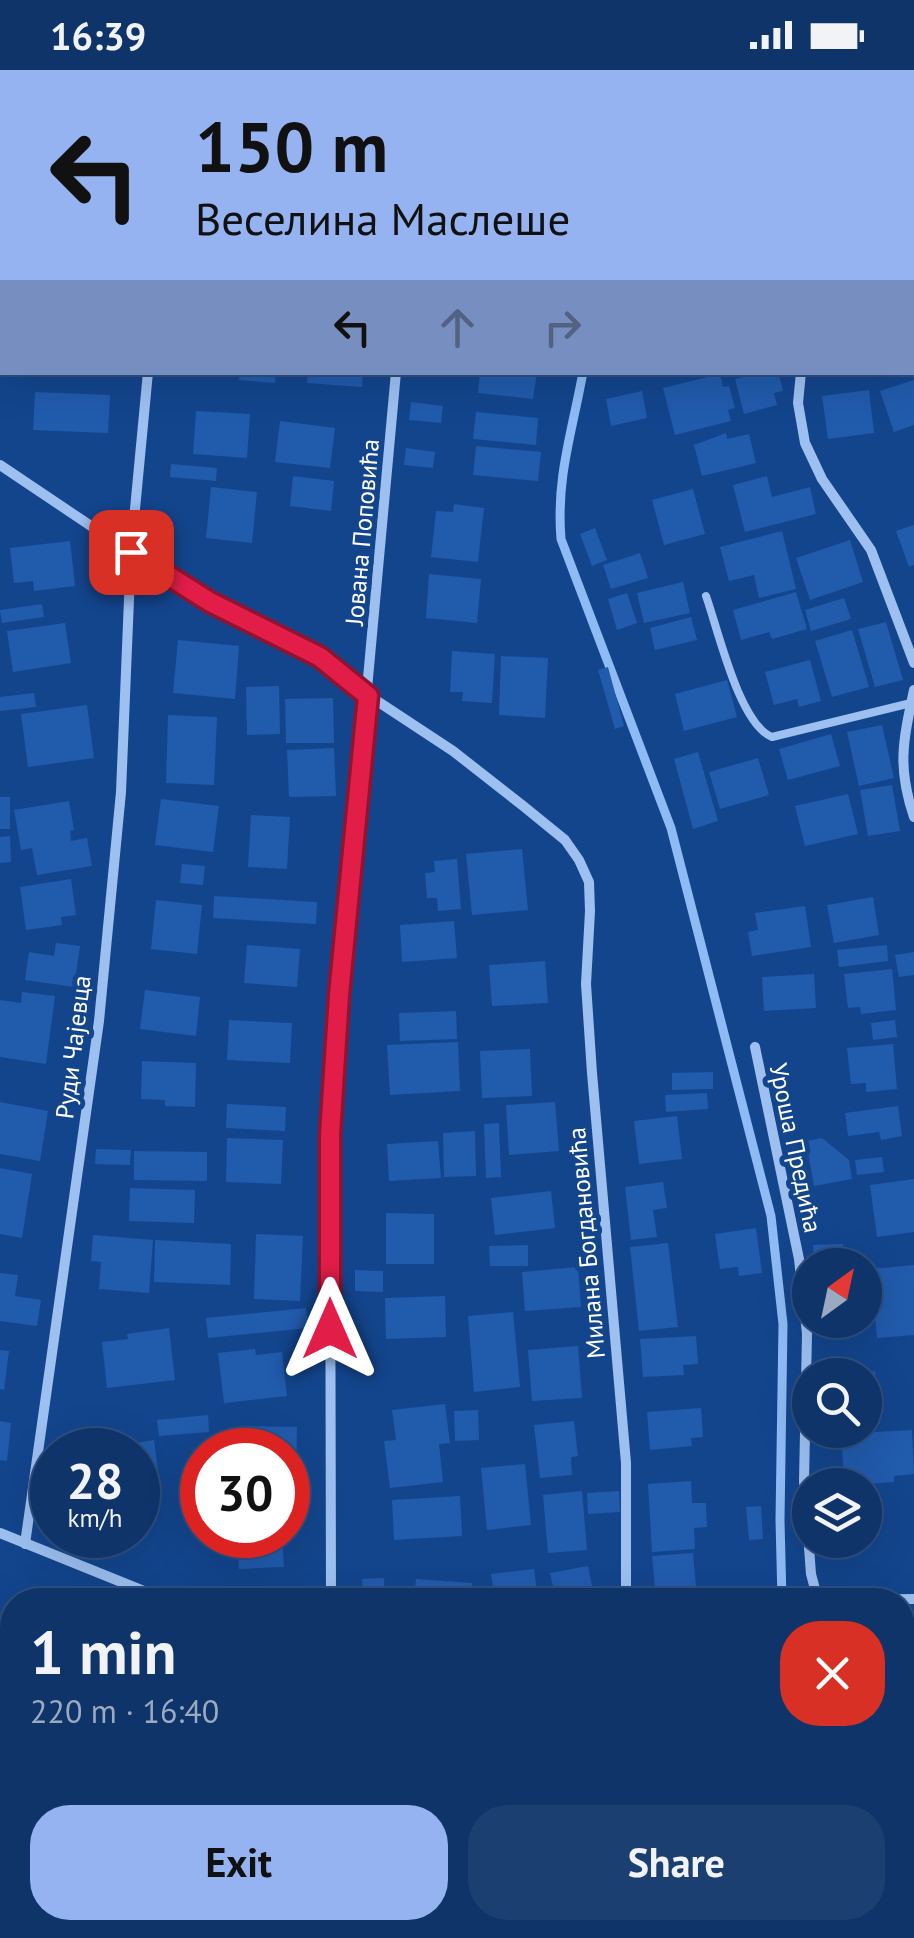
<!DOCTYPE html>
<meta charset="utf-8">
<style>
body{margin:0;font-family:"PT Sans",sans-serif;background:#1c3f72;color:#f1f3f6;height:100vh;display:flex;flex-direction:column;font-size:38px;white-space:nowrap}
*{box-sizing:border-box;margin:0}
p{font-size:32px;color:#9baac1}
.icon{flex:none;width:55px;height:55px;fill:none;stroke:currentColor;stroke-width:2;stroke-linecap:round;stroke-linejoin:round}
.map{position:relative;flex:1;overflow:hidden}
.panel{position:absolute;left:0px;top:1518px;width:915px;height:352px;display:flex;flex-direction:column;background:#0e346a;border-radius:40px 40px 0 0;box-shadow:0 10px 40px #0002,0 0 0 2px #2e4f7e}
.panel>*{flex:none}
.guide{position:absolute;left:0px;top:0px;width:915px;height:305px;box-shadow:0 10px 40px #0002,0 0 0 2px #2e4f7e;background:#95b2f1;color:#111;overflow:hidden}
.needle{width:65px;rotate:33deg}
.fabs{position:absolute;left:792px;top:1178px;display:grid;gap:20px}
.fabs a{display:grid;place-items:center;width:90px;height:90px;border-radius:50%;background:#0e346a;box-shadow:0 10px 40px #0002,0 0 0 2px #2e4f7e;font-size:50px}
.speed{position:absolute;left:30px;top:1358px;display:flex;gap:20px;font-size:50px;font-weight:700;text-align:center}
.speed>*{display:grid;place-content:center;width:130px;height:130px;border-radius:50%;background:#0e346a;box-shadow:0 10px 40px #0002,0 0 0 2px #2e4f7e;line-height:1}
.speed small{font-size:25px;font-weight:400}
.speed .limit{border:15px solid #d22;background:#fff;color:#111}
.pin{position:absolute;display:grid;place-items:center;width:85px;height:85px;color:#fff;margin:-42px;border-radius:20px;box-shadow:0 5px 15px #0006}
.me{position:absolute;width:110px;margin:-55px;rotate:0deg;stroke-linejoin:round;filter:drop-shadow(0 0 8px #0008)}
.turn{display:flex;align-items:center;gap:35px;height:210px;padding:0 30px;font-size:45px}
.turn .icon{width:130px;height:130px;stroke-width:2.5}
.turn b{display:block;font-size:70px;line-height:85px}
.lanes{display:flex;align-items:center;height:95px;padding:0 30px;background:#0003;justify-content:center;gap:50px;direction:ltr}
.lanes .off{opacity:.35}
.round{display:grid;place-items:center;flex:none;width:105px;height:105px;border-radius:40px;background:#1c3f72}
.headline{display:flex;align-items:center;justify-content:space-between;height:170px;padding:0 30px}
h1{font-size:60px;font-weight:800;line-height:75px}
.action{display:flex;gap:20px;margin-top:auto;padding:20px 30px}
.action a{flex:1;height:115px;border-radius:40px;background:#95b2f1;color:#111;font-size:40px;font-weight:800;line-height:115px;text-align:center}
.action a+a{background:#1c3f72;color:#f1f3f6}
.status{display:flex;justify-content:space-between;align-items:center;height:70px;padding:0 50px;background:#0e346a;direction:ltr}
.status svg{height:28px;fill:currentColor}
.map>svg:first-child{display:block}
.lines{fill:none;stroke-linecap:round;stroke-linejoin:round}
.stream{stroke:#8ebbf4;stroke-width:9}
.building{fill:#215bac}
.lane{stroke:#9dc0f1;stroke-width:8}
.street{stroke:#9dc0f1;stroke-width:10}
.route-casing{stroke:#92132f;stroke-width:25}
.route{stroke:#e11d48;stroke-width:18}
.labels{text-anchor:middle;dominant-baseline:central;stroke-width:10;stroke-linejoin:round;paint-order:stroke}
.street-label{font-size:25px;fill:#fff;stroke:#13458d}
</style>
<div class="status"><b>16:39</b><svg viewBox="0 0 49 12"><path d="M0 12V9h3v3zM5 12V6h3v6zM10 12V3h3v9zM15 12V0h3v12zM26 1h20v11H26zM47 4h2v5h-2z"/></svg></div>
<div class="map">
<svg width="914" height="1868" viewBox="0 0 914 1868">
<rect width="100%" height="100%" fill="#13458d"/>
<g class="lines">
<path class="stream" d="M595,2V0
M583,302C572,363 556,407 561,469L671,758L771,1146L783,1254L780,1450L782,1530
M811,1858L813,1868"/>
</g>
<path class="building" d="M240,302H276L275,313L239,310Z
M308,302H363L362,317L307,313Z
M480,302H537L533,329L478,323Z
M763,302H778L783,321L774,323L777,335L744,344L735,309Z
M720,304L723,317L729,316L735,338L728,340L731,351L675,365L663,318Z
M914,310V355L894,362L880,321Z
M869,320L874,363L828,369L822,326Z
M642,321L647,348L611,356L606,329Z
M35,322L110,325L108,363L33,360Z
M411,332L443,336L441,353L409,350Z
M196,341L250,344L247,388L193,384Z
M476,342L538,348L536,375L473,369Z
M280,351L335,358L330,398L275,392Z
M726,363L727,369L749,364L756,393L702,406L694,375Z
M476,376L541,382L538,411L473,405Z
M406,378L435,382L433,398L404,395Z
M171,394L217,398L216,411L170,407Z
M293,406L334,411L331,441L290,436Z
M767,406L772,427L810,417L816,444L745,462L733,415Z
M211,417L257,422L252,473L206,468Z
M693,419L705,464L664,475L652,430Z
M454,434L484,438L478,492L431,487L436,441L453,442Z
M914,455V495L909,497L896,461Z
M595,458L607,490L592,496L580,464Z
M782,461L796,519L759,528L754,505L729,511L720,477Z
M850,470L863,512L810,530L796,488Z
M70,471L75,516L34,521L33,511L14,513L10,478Z
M640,483L648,508L611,519L603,495Z
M429,504L481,509L477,553L426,548Z
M683,512L690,543L644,553L637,523Z
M796,522L807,559L772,569L769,562L741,570L733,540Z
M627,523L637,553L617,560L608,529Z
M844,528L851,549L811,561L805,540Z
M42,534L44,547L2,553L0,540Z
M691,547L697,570L655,580L650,558Z
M886,552L903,610L875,617L858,559Z
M65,553L71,593L13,602L7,561Z
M852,560L869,617L832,627L815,571Z
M178,570L239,576L235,629L173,623Z
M452,581L495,584L492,633L462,631L463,622H450Z
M501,586L548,588L545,648L499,645Z
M810,590L821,631L799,637L797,629L774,635L765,602Z
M608,597L624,656L615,659L598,600Z
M727,610L737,647L684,661L675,624Z
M279,616L280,664L247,665L246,617Z
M34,623L36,637L0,641V627Z
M333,628L334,673H286L285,629Z
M87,635L94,688L28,697L21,644Z
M168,645L217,647L214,715L166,713Z
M882,655L894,708L859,716L847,662Z
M831,664L840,696L788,710L779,679Z
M334,678L336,726L289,727L287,680Z
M698,682L718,751L693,759L674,689Z
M758,688L769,725L720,739L709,702Z
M892,715L900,761L868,766L860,720Z
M848,724L858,764L805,776L795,736Z
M0,727H10V759H0Z
M161,729L219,736L213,782L155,775Z
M69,731L74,760L70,761L71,771L87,768L92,796L37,805L32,778L21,780L14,740Z
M251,745L290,747L287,799L248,797Z
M10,766L11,792L0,793V767Z
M522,779L528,840L472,845L466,784Z
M457,789L461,839L438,841L437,828H427L425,803L435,802L434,791Z
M182,794L205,796L203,815L180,813Z
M71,809L76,845L61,847L62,855L26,860L20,817Z
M214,826L317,832L316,854L213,848Z
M873,827L879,865L834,873L827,835Z
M156,830L202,835L197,884L151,879Z
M805,836L811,877L752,886L748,862L758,860L755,843Z
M454,851L457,888L402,892L400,855Z
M56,873L80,876L74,917L25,910L29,882L54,886Z
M247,875L300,879L297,917L244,913Z
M887,875L888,891L839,897L837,880Z
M914,882V905L899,907L895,885Z
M545,891L548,933L492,936L489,895Z
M892,899L896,940L861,944L860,937L848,938L844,904Z
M814,904L816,938L764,941L762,907Z
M145,920L200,927L196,966L140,959Z
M22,922L55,926L46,994L0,987V930L21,933Z
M456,941L457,969L400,971L399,943Z
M229,950L292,953L290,993L227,990Z
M895,950L897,967L873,970L871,953Z
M458,972L460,1021L390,1025L387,975Z
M893,974L897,1019L866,1022V1013L851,1014L847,978Z
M530,979L532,1026L482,1028L480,981Z
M142,991L196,993L195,1037L165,1036V1030L141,1029Z
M713,1002V1019L672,1020V1003Z
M707,1023L708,1039L666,1042L665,1025Z
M0,1032L48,1041L40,1091L0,1084Z
M555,1032L559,1081L509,1085L506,1035Z
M227,1034L286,1037L285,1061L226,1058Z
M898,1036L902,1066L881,1070L879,1062L848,1066L845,1043Z
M677,1046L682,1089L639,1094L634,1051Z
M499,1053L501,1107L486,1108L484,1054Z
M475,1061L476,1106L444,1107L443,1063Z
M227,1068L283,1070L281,1114L226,1112Z
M822,1068L849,1090L852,1109L814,1116L806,1071Z
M438,1071L441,1108L389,1111L387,1074Z
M96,1079L131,1080L130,1095L95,1094Z
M134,1081L207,1082V1111L134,1110Z
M882,1087L884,1102L857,1105L855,1090Z
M0,1098L32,1104L22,1168L0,1164Z
M914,1109V1162L877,1167L870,1115Z
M663,1112L667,1138L653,1140L657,1167L631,1170L625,1117Z
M130,1118L195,1120L194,1153L129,1151Z
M551,1121L555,1158L495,1165L491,1128Z
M386,1143L434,1144V1194H386Z
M756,1158L762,1203L739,1206L738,1197L720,1199L715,1164Z
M256,1164L303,1166L300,1231L254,1229Z
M93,1165L153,1170L149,1223L99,1219L101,1192L91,1191Z
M155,1170L231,1174L230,1215L154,1212Z
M668,1173L678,1257L639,1261L630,1177Z
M843,1174L844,1195H814L813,1175Z
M528,1175V1196H490L489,1176Z
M914,1195V1265L877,1268L871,1199Z
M578,1197L581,1237L525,1241L522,1202Z
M355,1200L383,1201V1222L355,1221Z
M0,1203L18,1205L15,1226L41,1230L37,1256L0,1251Z
M445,1226L446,1267L386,1269L385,1228Z
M306,1238L309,1258L208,1268L206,1248Z
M513,1242L520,1317L474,1322L468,1246Z
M169,1258L175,1310L107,1318L102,1272L128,1269L127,1264Z
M696,1266L698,1294L683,1295L684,1305L643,1307L640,1269Z
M578,1276L582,1328L532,1331L528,1280Z
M255,1279L256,1285L282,1282L287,1326L224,1333L218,1283Z
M0,1280L9,1281L4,1320L0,1319Z
M875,1301L880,1354L865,1356V1302Z
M445,1334L450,1373L439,1374L443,1412L390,1418L384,1371L396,1370L392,1340Z
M701,1338L703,1367L691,1368L692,1376L650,1380L647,1342Z
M478,1340L479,1370L455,1371L454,1341Z
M208,1345L209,1362L159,1366L157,1350Z
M0,1351L11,1353L7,1391L0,1390Z
M574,1351L578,1386L571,1387L572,1405L540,1408L534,1355Z
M245,1356L297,1357L296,1408H288V1380H244Z
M912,1360L914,1404L894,1406V1412L865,1414L864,1406L844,1407L841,1364Z
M154,1370L160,1417L138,1420V1380H97Z
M525,1394L531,1455L487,1460L481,1398Z
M691,1411L692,1433H706L707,1457L694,1458L695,1479L652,1482L648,1414Z
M582,1421L587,1480L548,1483L543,1425Z
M619,1421L620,1442L588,1444L587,1423Z
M460,1426L462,1466L394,1470L392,1430Z
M761,1436L763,1469L749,1470L746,1437Z
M237,1465H282L284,1497L239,1499Z
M693,1483L696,1517H690V1528L656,1530L652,1486Z
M588,1496L595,1530H556L550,1503Z
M534,1499L538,1530H495L491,1504Z
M384,1508L385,1530H363L362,1509Z
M416,1509L472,1513L470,1530H414Z
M902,1542H914V1598L902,1599Z
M902,1650H914V1694H902Z
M0,1712H12V1750H0Z
M902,1793L914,1794V1839L902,1838Z
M0,1853L12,1854V1858H45V1868H0Z
M200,1858H260V1864L277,1865V1868H200Z"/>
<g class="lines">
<path class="lane" d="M706,526C718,559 739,654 772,667L911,633
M902,1705H914"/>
<path class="street" d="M871,0L872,2
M176,2V0
M423,2V0
M912,106L914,109
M912,257H914
M801,302L798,333L805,373L822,409L871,480L914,593
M0,395L164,505L210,532L320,587L368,625L453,681L522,735L565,770L579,790L589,812L590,841L586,914L592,1003L626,1393V1530
M914,620C903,671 897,697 914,747
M755,977L799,1189L807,1264L804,1411L811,1504L815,1519L825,1527L838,1530
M0,1463L166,1530
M25,1474L99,951L121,722L131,481L148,302
M331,1530L330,1065L339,925L396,302
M843,1530L914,1529
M0,1800L12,1802
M81,1858V1868
M625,1858L722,1868
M304,1868L305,1858
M549,1868L551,1858"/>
</g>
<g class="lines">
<defs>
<path id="route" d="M131,482L210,532L320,587L368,626L339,925L330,1065V1259"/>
</defs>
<use href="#route" class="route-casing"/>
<use href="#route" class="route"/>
</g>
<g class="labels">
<g class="street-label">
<text transform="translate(362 462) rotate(-85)">Јована Поповића</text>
<text transform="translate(73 977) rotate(-83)">Руди Чајевца</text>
<text transform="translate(796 1078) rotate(78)">Уроша Предића</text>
<text transform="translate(586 1173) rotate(-95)">Милана Богдановића</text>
</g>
</g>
</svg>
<div class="fabs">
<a><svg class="needle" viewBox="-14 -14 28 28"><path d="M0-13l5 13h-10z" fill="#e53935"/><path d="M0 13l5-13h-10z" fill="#9baac1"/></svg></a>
<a><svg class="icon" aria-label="search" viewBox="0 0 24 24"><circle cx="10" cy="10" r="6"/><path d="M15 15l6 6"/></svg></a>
<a><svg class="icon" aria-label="layers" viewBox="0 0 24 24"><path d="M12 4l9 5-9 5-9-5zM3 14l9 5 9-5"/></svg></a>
</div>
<div class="speed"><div>28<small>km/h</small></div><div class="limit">30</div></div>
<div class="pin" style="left:131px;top:482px;background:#d93025"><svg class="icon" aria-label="arrive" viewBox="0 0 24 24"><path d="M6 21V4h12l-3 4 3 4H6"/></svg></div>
<svg class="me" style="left:330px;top:1259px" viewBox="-20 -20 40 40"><path d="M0-17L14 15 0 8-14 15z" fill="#e11d48" stroke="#fff" stroke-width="4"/></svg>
<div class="guide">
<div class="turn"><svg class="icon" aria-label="left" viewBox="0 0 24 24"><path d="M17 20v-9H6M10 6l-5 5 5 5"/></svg><div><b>150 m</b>Веселина Маслеше</div></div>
<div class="lanes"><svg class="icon" aria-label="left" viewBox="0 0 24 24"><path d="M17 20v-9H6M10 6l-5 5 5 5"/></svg><svg class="icon off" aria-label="ahead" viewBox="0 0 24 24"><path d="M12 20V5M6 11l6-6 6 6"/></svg><svg class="icon off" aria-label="right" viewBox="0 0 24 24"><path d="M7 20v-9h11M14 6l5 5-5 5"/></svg></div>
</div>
<section class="panel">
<div class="headline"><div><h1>1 min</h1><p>220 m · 16:40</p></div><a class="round" style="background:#d93025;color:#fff"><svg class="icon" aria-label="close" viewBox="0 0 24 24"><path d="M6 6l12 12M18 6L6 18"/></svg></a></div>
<div class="action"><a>Exit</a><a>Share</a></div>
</section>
</div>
